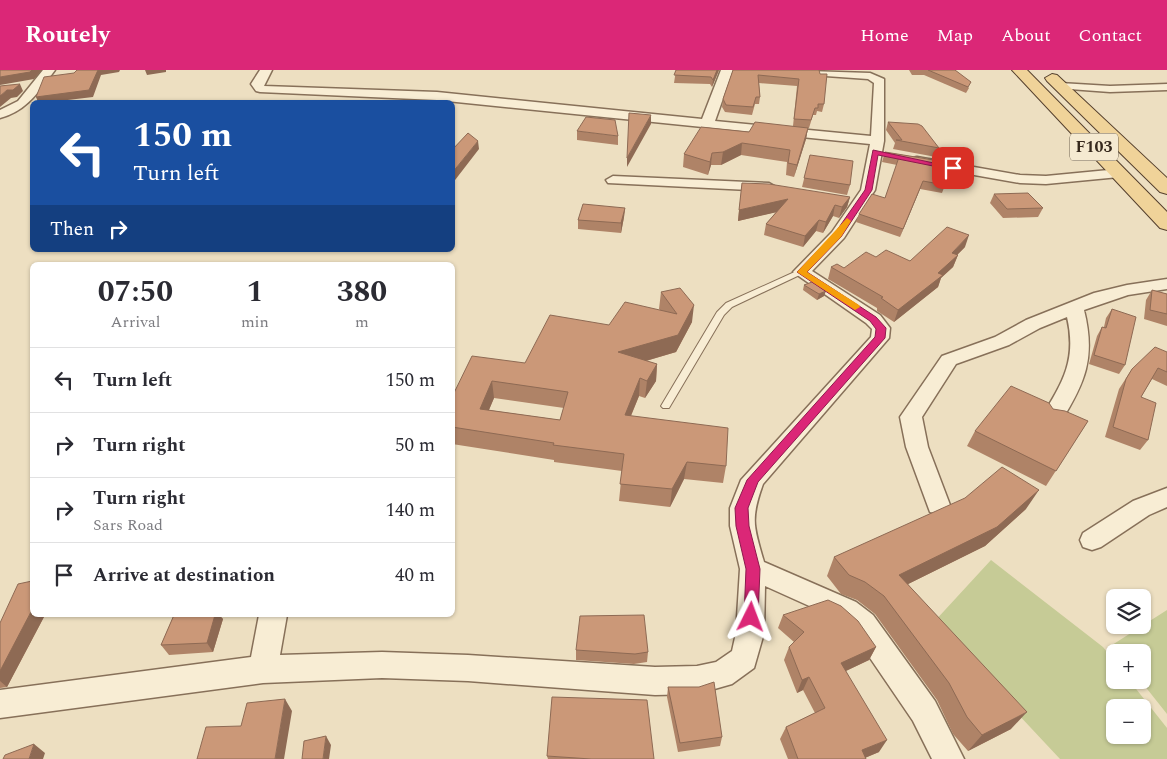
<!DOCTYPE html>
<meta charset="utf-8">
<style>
body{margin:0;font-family:Spectral,serif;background:#f2f2f3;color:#2b2b33;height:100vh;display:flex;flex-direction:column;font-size:19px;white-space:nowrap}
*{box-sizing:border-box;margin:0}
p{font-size:16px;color:#7c7c81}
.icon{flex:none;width:28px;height:28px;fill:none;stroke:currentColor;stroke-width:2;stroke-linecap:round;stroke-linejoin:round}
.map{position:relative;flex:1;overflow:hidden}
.details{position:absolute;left:30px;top:192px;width:425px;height:355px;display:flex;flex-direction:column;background:#fff;border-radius:8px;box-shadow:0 1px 4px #0004}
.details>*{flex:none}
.hud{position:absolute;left:30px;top:30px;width:425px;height:152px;border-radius:8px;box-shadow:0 1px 4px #0004;background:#1a4fa0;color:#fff;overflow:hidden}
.controls{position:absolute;left:1106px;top:519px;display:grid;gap:10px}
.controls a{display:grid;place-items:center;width:45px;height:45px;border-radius:8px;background:#fff;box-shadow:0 1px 4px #0004;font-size:25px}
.pin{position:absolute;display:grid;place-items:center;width:42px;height:42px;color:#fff;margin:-21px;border-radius:10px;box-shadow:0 2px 8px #0006}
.me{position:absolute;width:55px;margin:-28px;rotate:3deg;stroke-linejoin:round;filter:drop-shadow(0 0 4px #0008)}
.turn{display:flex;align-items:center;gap:18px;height:105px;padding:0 20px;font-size:22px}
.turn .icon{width:65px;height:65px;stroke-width:2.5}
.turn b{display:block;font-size:35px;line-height:42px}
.then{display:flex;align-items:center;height:48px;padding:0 20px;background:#0003;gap:10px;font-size:19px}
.eta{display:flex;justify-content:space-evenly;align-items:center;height:85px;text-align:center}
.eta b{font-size:30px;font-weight:700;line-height:35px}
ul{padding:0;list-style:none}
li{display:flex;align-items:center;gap:15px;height:65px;padding:0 20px;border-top:1px solid #e1e1e2}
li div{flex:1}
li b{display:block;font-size:19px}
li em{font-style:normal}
header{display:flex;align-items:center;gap:30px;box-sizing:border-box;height:70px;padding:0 25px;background:#db2777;color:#fff}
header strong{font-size:24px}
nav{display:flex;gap:28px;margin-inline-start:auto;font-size:18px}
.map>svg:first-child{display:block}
.green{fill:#c6cb96;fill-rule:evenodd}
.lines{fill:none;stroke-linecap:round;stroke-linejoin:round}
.service-casing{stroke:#877059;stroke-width:2}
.minor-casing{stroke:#877059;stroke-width:3}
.primary-casing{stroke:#543f2d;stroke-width:2}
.service{fill:#f8edd4;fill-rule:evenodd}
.minor{fill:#f8edd4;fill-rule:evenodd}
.primary{fill:#f0d399;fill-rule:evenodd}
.wall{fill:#af8367;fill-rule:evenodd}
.shaded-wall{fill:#8e6a54}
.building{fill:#cb9878;stroke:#8e6a54;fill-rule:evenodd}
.route{fill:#db2777;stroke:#8e194d}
.slow{fill:#f59e0b}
.labels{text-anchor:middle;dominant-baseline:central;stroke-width:4.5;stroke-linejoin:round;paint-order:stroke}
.shield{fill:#f5ead1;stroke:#6f6353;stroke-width:1}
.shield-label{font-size:16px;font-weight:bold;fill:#36291d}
</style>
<header>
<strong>Routely</strong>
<nav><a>Home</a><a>Map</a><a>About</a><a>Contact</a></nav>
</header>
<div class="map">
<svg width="1167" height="689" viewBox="0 0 1167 689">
<rect width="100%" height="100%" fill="#eddfc1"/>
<path class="green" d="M991,490L1103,577L1115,592V610H1129L1167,658V689H1060L933,553ZM1115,638H1142V665H1115Z
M1167,540V644L1140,610H1142V582H1118L1112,575Z"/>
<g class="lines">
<defs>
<path id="service" d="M799,200H805L806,202L732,237L724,245L669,338H663L661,336L717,242L726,233Z"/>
<path id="minor" d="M43,0H55C39,21 27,41 0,48V40L18,31Z
M260,0H272L264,16L437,22L702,49L721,0H733L715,51L871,66L874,13L868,9L783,3L777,0L870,3L884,9V71L875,120L844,168L812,201L880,245L890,258L889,268L763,414C750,450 754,457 764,492L856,532L873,545L935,631L964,689H932L913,651L853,563L836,548L765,516L764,563L754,598L732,614L697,624L655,625L468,611L382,608L263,613L0,648V620L251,587L259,545H287L280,585L382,582L468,585L655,597L697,596L716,592L732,581L736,563L740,499L730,456V438L741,410L871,267L872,259L866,253L793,202L832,162L861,120L870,74L437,30L260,22L256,21L251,14Z
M1060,13L1110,16L1167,14V20L1110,22L1056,18V14Z
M917,87L1020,105L1046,106L1119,99L1126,103L1119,107L1046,114L1020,113L912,94L910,91L912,88Z
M613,106L769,113L776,117L769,121L608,113L606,110Z
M1167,209V219L1128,225L1084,240C1096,288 1085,313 1060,353L1052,355L1044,353L1041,348C1063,312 1077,290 1067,247L1040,258L1009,275L956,294L922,347L928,377L950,435L946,442L938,444L930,442L906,377L900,347L942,286L995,267L1026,250L1094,223L1127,215Z
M1167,418V437L1149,445L1101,477L1092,480L1083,477L1080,470L1083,463L1133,431Z"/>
<path id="primary" d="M1012,0H1027L1167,142V160L1160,158Z
M1052,4L1057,5L1167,108V124L1160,122L1047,11L1045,8Z"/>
</defs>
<use href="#service" class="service-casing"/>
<use href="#minor" class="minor-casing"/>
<use href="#primary" class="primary-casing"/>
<use href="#service" class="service"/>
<use href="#minor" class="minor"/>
<use href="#primary" class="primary"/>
</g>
<path class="wall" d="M676,0H719L712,17L710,14L674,13Z
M733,0H816L824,34L822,42L817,41L816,45H813L809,58H808L806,69L794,107L786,105L787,92L741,85L721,95H711L708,105L683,97L684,84L749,62L793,56L797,16L759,13L760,27L759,34H755L752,45L725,42L722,37L723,29Z
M909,0H955L969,18L966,23L924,5H912Z
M888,52L939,78L936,87L893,79L895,73L886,60Z
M577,61L618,66V75L577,70Z
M885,82L946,92L945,115L942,123L920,119L900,167L856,152L859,144L885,128L897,95L882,92Z
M810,85L850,115L847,125L802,117Z
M742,113L850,127L847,137L839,148L833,146L823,163L816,161L803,177L764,165L766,154L776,142L738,151Z
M994,124L1043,138L1038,147L1003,148L990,133Z
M625,138L624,147L621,163L578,159V150Z
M965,177L957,185H958L953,197L941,208L938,217L894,252L877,241V238L828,209L831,197L844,198L876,187L910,191Z
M804,215L824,226L817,230L803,220Z
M1152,220L1167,224V256L1144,249L1146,230Z
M661,222L692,252L676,282L646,291L657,294L656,311L645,328L639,326L631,346L726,396L723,413L684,409L670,437L619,431L622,401L554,392V390L452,374V327L609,255L660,240L659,239ZM494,328L564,338L560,350L489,340Z
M1112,239L1125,295L1119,304L1089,294L1097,266L1102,257H1104L1106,248Z
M1167,282V316L1152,309L1141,327L1148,370L1140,380L1105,367L1119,319L1132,299Z
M1053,339L1088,351L1046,416L967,376L975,361Z
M1026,439L985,476L908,514L1011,659L968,681L953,664L937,630L875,544L857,530L841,524L827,506L834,487Z
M32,545H45L7,617L0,618V553Z
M174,545H222L221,547L223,549L213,582L169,585L161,575Z
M783,545L876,577L869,590L846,601L879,682L865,688L866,689H788L780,669L786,657L815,643L803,620L797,623L784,590L789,577L794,572L778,558Z
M576,580L648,582L647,592L634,594L576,590Z
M668,617L722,667L720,676L678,682L667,627Z
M547,686L654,689H548Z"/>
<path class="shaded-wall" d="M32,0H42L34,9L0,15V7Z
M98,0H120L119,2L101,5L93,27L51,32H38L36,27Z
M145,0H166V2L147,5Z
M717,0H719L712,17L713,10Z
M20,14L23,21L17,27L11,28L0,37V26L7,20Z
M651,45V54L627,97V88Z
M808,58L806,69L794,107L797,95Z
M478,71L479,79L452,114V103Z
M742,73L741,85L721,95L723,82Z
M712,83L711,95L708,105L710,92Z
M923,111L920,119L900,167L903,159Z
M454,113L455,122L452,127V116Z
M850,127L847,137L839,148L842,137Z
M788,129L786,140L738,151L739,140Z
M835,135L833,146L823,163L826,152Z
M625,138L624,147L621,163V153Z
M819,150L816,161L803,177L805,166Z
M969,165L965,177L948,194L958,185L953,197L941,208L938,217L894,252L898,240L938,203L952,183Z
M826,221L824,226L817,230L819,224Z
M694,235L692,252L676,282L618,299V282Z
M657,294L656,311L645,328L647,311Z
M640,308L639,326L624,362L625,345Z
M492,311L494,328L482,356L480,339Z
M687,392L684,409L670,437L672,419Z
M1039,420L1026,439L985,476L890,523L899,505Z
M32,540V545H45L7,617L0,611V601Z
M215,545H222L221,547L223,549L213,582L207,573Z
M876,577L869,590L835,606L841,593Z
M809,607L803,620L797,623L802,610Z
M285,629L292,641L284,689H275Z
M1027,642L1011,659L968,681L982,665Z
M326,666L331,675L329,689H323Z
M887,670L879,682L862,689V680Z
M34,674L45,683L43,689H29Z"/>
<path class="building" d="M0,0H32L30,2L0,7Z
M77,0H98L89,20L36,27L44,7L74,3Z
M676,0H717L713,10L711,7L674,5Z
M733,0H819L820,4H827L824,34H818V38H815L811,50L794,49L799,9L758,5L760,27H756L753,37L726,35L723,29Z
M928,0H955L971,12L968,17Z
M20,14L13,20H7L0,26V16Z
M629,43L651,45L627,88Z
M586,47L615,50L618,66L577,61Z
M755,52L808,58L797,95L788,93L790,80L742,73L723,82L712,83L710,92L684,84L701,57L749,62Z
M888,52L918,54L922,56L939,78L896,70H902Z
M468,63L478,71L452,103V80Z
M885,82L946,92L945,115L923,111L903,159L859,144L872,124L885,128L899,87L884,85Z
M810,85L853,91L850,115L804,108Z
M742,113L769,114L850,127L842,137L835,135L826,152L819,150L805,166L766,154L788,129L739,140Z
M1028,123L1043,138L1007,139L994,124Z
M583,134L625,138L621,153L578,150Z
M947,157L969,165L952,183L958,185L938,203L943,205L898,240L881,228L883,227L831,197L837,194L844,198L866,182L876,187L886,180L910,191Z
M812,212L826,221L819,224L804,215Z
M680,218L694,235L678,265L618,282L657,294L647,311L640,308L625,345L728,358L726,396L687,392L672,419L620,414L624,384L553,375L554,373L452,357V327L472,286L525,293L550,245L609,255L625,232L677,244L661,222ZM492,311L568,322L560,350L480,339Z
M1152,220L1167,224V244L1150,240Z
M1112,239L1136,247L1125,295L1094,285L1102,257L1106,258Z
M1155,277L1167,282V302L1158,298L1141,327L1156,333L1148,370L1113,357L1126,309L1132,299Z
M1011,316L1049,333L1053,339L1065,341L1088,351L1056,401L975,361Z
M1002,397L1039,420L997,457L899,505L1027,642L982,665L967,647L949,613L884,526L865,512L849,505L834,487L965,428Z
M32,511V540L0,601V553L18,514Z
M828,530L841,536L858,551L876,577L841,593L887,670L862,680L866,689H798L786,657L825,638L809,607L802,610L789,577L804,562L783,545Z
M174,545H215L207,573L161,575Z
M644,545L648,582L635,584L576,580L580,546Z
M714,612L722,667L680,673L668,617H699Z
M552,627L647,630L654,689H591L547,686Z
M285,629L275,689H197L206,657L241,656L247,633Z
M326,666L323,689H302L304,671Z
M34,674L29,689H3L5,685Z"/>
<path class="route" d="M873,80L957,98L953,100L878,85L872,120L841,167L807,202L876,247L886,258L885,268L758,412L748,438L749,456L760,499L758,547L756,552L751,553L746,552L744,547L746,499L736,456L735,438L747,410L875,267L876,259L870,251L797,202L835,163L865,120Z"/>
<path class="slow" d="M847,148L851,151L841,167L807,202L859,235L860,237L855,240L797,202Z"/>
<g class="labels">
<rect class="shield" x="1070" y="63.5" width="48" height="27" rx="4"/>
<g class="shield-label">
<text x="1094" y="77">F103</text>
</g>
</g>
</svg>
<div class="controls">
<a><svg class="icon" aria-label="layers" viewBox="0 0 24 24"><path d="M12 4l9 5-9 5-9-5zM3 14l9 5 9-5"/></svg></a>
<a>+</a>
<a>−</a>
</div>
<div class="pin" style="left:953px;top:98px;background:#d93025"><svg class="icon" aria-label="arrive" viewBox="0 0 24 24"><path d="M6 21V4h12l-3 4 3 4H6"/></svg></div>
<svg class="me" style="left:751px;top:547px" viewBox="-20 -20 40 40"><path d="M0-17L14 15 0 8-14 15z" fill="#db2777" stroke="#fff" stroke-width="4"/></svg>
<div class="hud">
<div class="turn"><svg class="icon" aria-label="left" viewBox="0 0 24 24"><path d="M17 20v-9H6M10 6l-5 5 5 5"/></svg><div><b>150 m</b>Turn left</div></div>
<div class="then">Then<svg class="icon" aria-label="right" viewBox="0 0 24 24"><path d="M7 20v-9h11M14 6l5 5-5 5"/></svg></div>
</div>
<section class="details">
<div class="eta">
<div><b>07:50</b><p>Arrival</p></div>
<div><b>1</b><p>min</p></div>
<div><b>380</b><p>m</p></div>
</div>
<ul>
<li><svg class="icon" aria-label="left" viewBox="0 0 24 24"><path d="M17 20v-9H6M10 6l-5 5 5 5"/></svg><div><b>Turn left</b></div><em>150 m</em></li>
<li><svg class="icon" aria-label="right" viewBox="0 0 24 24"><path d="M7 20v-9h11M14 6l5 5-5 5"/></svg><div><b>Turn right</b></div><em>50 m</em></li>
<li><svg class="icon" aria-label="right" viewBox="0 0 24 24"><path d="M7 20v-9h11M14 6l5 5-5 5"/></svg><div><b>Turn right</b><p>Sars Road</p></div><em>140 m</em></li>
<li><svg class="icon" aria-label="arrive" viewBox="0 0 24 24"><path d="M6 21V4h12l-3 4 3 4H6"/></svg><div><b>Arrive at destination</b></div><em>40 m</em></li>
</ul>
</section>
</div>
